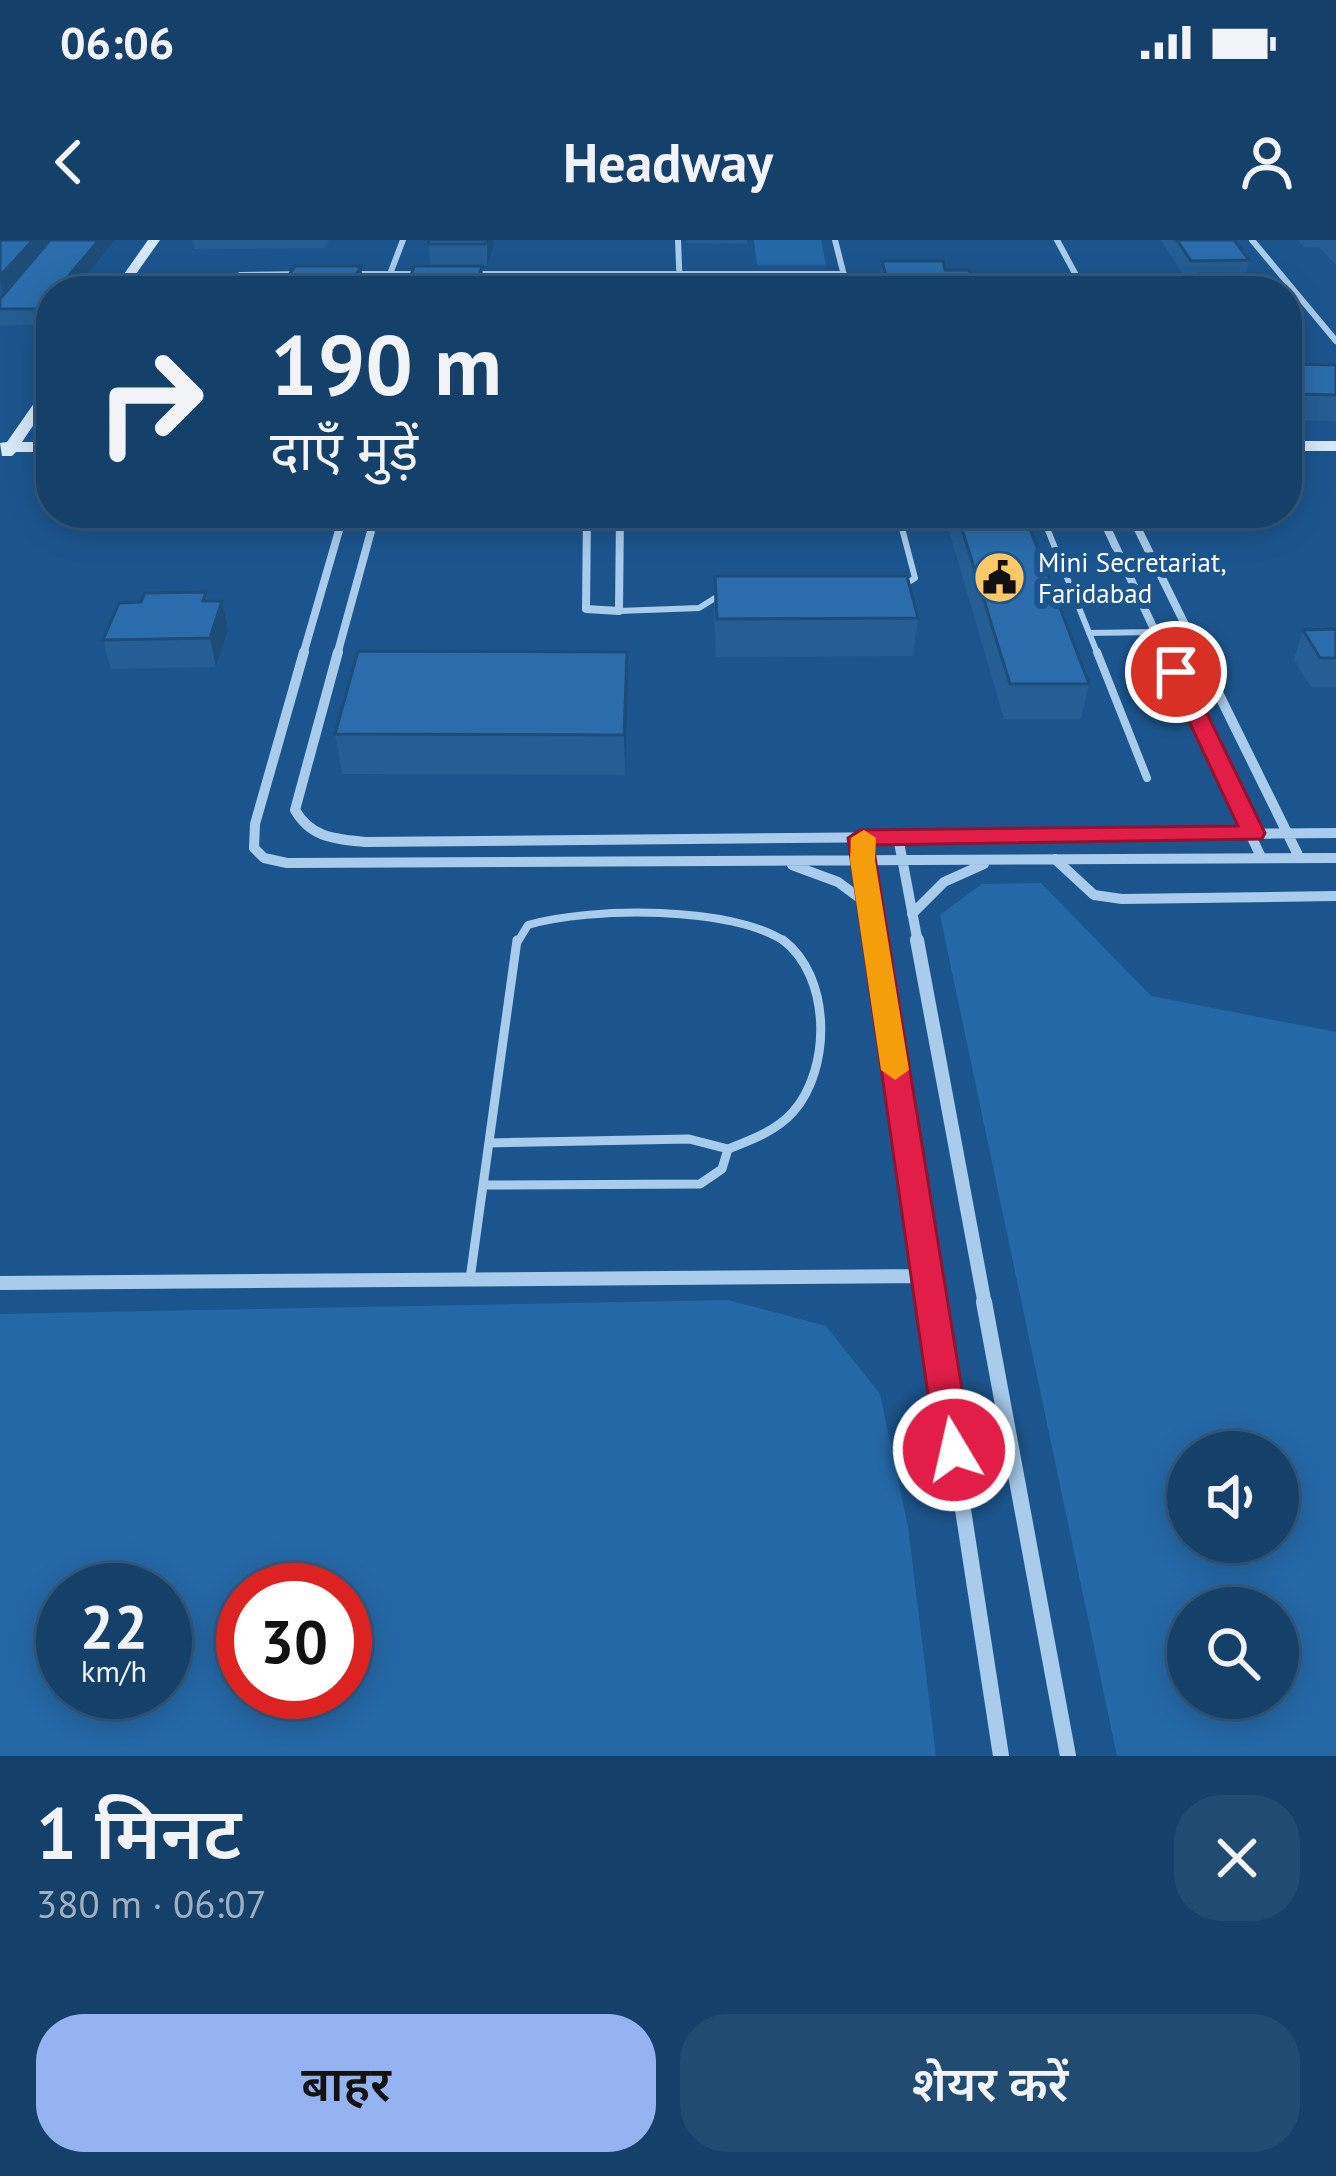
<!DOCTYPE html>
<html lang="hi">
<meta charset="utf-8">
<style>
body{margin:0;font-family:"PT Sans","Noto Sans Devanagari",sans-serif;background:#224b72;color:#f1f3f6;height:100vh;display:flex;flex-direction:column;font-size:45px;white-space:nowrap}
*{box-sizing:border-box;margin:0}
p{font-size:39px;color:#9dafc1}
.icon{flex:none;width:66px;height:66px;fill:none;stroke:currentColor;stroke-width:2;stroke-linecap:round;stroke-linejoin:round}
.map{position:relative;height:1516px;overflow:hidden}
.sheet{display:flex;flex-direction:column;background:#15406a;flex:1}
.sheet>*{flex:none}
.banner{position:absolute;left:36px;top:36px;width:1266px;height:252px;border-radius:48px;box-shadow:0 6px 30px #0003,0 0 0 3px #34597e;background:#15406a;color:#f1f3f6;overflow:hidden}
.tools{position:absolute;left:1167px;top:1191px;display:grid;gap:24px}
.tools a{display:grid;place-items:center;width:132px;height:132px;border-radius:50%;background:#15406a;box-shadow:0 6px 30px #0003,0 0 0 3px #34597e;font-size:60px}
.speed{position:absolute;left:36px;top:1323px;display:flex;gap:24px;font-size:60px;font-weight:700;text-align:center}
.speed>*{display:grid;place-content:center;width:156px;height:156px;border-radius:50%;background:#15406a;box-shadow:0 6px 30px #0003,0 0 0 3px #34597e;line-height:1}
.speed small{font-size:30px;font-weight:400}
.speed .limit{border:18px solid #d22;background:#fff;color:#111}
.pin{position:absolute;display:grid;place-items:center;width:102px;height:102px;color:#fff;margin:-51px;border:6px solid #fff;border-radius:50%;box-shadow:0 3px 12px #0007}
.me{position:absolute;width:132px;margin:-66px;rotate:351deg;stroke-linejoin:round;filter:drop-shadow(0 0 9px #0008)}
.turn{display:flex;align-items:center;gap:42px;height:252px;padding:0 36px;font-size:54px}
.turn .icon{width:156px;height:156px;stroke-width:2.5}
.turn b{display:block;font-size:84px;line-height:102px}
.round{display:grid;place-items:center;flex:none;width:126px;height:126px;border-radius:48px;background:#224b72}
.summary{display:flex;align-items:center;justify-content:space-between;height:204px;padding:0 36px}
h1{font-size:72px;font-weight:600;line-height:90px}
.button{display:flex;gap:24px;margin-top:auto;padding:24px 36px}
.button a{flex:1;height:138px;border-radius:48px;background:#95b2f1;color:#111;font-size:48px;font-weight:600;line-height:138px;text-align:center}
.button a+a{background:#224b72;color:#f1f3f6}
.status{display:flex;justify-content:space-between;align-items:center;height:84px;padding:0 60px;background:#15406a;direction:ltr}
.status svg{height:33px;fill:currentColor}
header{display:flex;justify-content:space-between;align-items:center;height:156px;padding:0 36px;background:#15406a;font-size:54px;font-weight:600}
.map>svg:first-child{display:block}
.green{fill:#2568a7;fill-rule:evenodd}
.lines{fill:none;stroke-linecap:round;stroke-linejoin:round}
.lane-far2{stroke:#a9cced;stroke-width:6}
.lane-far1{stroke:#a9cced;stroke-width:8}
.lane{stroke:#a9cced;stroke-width:9}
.street-far4{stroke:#a9cced;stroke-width:6}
.street-far3{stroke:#a9cced;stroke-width:8}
.street-far2{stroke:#a9cced;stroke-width:10}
.street-far1{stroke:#a9cced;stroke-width:14}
.street{stroke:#a9cced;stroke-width:16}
.secondary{fill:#d6e8fa;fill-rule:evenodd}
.wall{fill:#255e94}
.shaded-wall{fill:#1e4c78}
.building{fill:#2b6dac;stroke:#1e4c78;stroke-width:3}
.route{fill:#e11d48;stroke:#92132f;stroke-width:3}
.slow{fill:#f59e0b}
.labels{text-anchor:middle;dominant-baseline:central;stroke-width:12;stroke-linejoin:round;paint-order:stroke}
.far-poi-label{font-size:27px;fill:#fff;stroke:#1c558e;text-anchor:start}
</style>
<div class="status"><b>06:06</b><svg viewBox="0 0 49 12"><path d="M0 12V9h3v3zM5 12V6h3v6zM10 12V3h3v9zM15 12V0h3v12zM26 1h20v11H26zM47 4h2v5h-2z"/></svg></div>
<header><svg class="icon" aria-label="back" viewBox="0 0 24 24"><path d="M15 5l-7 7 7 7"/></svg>Headway<svg class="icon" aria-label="person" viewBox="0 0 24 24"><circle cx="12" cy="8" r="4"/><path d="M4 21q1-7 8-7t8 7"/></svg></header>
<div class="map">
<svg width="1336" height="1516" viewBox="0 0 1336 1516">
<rect width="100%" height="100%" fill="#1c558e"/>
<path class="green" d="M754,0H821L826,25H757Z
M1041,643L1151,756L1336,792V1516H1117L940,675L982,644ZM1278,1212V1302H1188V1212ZM1278,1368V1458H1188V1368Z
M728,1060L826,1086L880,1154L908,1287L936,1516H0V1074ZM63,1350H165V1452H63ZM345,1350V1452H243V1350Z"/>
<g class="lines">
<path class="lane-far2" d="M898,273L915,338L901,347
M1041,273L1098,415
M619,371L699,368L723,353
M1089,393L1157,392"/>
<path class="lane-far1" d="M1097,412L1147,538
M517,703L528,685C589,667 734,665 787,703"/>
<path class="lane" d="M728,909C751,900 776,891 793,872C832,828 831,736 783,700
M483,945L700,944L722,929L728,909L689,899L489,903
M470,1039L517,700"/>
<path class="street-far4" d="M678,0L680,51
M835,0L848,51
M1057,0L1084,50
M1252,0L1336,101
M350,34H425
M390,34L403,0
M470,34H844
M1256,47H1291
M1083,48L1212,47
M225,51L240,35L305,34"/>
<path class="street-far3" d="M587,273L586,369L619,371L620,273
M1100,273L1166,415
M1130,273L1200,415
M303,415L344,273
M337,415L376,273"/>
<path class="street-far2" d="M304,412L255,584L254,608L264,618L287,623L1336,618
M338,412L295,570C311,598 335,599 365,602L1336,593
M1165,412L1261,617
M1198,412L1299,617
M898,597L918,703
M860,598L876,703
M1055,619L1094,655L1122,659L1336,656
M792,625L838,642L869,665
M912,674L944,642L984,624"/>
<path class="street-far1" d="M876,700L932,1065
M917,700L985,1065
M0,1043L927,1036"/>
<path class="street" d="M931,1062L1001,1516
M984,1062L1068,1516"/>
<path class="secondary" d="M148,0H160L124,51H112Z
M51,145V159L22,202H51V212H16L12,216H2L0,203L7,202L46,146Z
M1287,201H1336V211H1287Z"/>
</g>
<path class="wall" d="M50,0H115L45,85H0V59Z
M193,0H329L325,8L194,9Z
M429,0H493L487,26H482L483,41L430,26Z
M686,0H747V4L686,3Z
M1161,0H1234L1249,20L1246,34L1273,51H1197L1200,40H1187Z
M1298,0H1336V25L1319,7H1304Z
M882,21L945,30L978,51H883L880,40Z
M1287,124L1336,125V181L1291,180L1287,172Z
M946,273H1024L1089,444L1081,479H1004L946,280Z
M715,336L918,378L913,416L716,417L714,374Z
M206,352L208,361L228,390L216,427L111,429L103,400L141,362Z
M1336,389V447H1311L1294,419L1303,390Z
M627,412L628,450L625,535L342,534L335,494Z"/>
<path class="shaded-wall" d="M33,0H50L3,53L0,36Z
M99,0H115L73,51H56Z
M487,0H493L494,5L487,26Z
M361,26L363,41L358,51L351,44Z
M482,26L483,41L480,51H474Z
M195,36L198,51H185Z
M51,57V78L45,85L41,69Z
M222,361L228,390L216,427L210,398Z
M627,412L628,450L625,535L624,495Z"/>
<path class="building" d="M0,0H33L0,36Z
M50,0H99L56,51H51V57L41,69H0V59Z
M429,0H487L485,4H428Z
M1177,0H1234L1249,20L1191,21Z
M882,21H943L945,30H969L978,51H890Z
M295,26H361L351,44H381L379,51H221L224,46L282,45Z
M414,26H482L474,51H406Z
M1201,34H1260L1273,51H1213Z
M141,36H195L185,51H130Z
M533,43H562V51H532Z
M1105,48H1188L1190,51H1107Z
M1287,124L1336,125V155L1298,154L1287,135Z
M957,273H1024L1089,444H1010Z
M715,336H907L918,378L717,379Z
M206,352L203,361H222L210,398L103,400L119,363L141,362L145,353Z
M1336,389V418H1320L1303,390Z
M358,411L627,412L624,495L335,494Z"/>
<path class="route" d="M1176,426L1187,432L1265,593L1262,599L873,605L972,1210L966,1222L954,1226L941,1222L936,1210L848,598L860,590L1238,586L1166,432Z"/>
<path class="slow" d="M864,590L876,598L875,620L909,830L895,840L881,830L850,620L851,598Z"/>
<defs>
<symbol id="civic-disc" viewBox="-11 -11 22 22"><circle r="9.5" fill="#fec866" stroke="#1c558e"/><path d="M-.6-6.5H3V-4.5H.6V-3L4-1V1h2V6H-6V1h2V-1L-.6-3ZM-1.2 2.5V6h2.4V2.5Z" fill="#111"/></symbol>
</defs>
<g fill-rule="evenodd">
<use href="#civic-disc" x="970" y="308" width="59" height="59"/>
</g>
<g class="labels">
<g class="far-poi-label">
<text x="1038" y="322">Mini Secretariat,<tspan x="1038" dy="31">Faridabad</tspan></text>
</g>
</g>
</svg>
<div class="tools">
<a><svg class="icon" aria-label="sound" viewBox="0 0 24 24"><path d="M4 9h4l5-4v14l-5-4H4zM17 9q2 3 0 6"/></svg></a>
<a><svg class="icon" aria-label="search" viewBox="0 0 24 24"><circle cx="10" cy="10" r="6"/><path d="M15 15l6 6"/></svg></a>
</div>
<div class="speed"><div>22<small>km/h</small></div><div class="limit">30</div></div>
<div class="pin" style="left:1176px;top:432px;background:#d93025"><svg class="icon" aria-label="arrive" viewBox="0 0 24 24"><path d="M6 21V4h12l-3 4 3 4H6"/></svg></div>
<svg class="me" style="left:954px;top:1210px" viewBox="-20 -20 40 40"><circle r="17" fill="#e11d48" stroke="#fff" stroke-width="3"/><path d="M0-11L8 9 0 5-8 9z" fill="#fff"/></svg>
<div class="banner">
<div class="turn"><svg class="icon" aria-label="right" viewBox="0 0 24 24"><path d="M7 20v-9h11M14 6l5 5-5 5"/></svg><div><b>190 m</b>दाएँ मुड़ें</div></div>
</div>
</div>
<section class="sheet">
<div class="summary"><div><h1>1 मिनट</h1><p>380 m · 06:07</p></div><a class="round"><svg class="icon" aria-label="close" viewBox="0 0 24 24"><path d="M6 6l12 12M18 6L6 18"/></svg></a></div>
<div class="button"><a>बाहर</a><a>शेयर करें</a></div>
</section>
